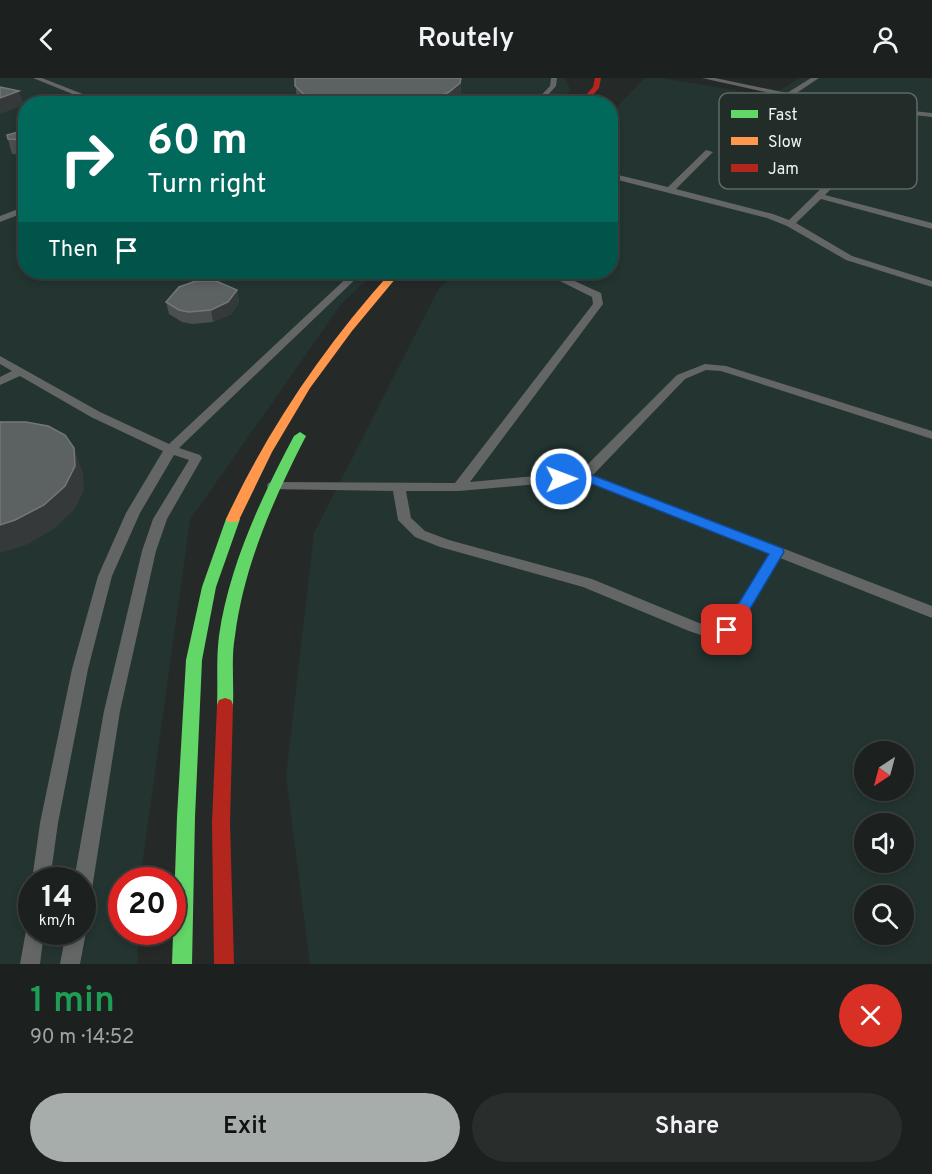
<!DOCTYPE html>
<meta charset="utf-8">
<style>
body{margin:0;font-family:Overpass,sans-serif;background:#292d2c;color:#f1f3f6;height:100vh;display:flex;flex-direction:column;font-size:22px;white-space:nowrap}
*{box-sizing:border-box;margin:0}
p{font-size:20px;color:#a0a3a4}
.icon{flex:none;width:33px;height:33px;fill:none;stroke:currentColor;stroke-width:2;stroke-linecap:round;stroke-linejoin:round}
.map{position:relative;height:886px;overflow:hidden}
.sheet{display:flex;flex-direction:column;background:#1c201f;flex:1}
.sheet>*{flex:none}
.guide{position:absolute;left:18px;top:18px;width:600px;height:183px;border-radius:24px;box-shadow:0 3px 9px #0003,0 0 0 2px #3a3e3d;background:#00695c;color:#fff;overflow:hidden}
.needle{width:39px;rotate:216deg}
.fabs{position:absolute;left:854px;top:663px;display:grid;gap:12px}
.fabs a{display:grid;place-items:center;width:60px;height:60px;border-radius:50%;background:#1c201f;box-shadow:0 3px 9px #0003,0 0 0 2px #3a3e3d;font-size:30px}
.speed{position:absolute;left:18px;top:789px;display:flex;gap:12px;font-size:30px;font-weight:700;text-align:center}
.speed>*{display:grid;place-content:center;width:78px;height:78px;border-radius:50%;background:#1c201f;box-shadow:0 3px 9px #0003,0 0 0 2px #3a3e3d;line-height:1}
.speed small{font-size:15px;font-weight:400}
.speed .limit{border:9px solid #d22;background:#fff;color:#111}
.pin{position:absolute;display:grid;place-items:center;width:51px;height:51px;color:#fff;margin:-26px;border-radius:12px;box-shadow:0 3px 9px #0006}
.me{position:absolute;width:66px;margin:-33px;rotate:89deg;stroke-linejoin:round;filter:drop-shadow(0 0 4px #0008)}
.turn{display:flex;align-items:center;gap:21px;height:126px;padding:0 30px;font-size:27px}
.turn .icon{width:78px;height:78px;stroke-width:2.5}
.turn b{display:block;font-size:42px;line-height:51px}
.then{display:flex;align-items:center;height:57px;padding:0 30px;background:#0003;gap:12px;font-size:22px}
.round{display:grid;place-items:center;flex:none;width:63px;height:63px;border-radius:32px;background:#292d2c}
.overview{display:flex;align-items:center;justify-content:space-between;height:102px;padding:0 30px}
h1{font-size:36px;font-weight:600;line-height:45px;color:#1e9e55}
.action{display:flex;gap:12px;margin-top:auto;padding:12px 30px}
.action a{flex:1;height:69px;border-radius:36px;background:#a6adab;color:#111;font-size:24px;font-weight:600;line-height:69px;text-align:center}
.action a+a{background:#292d2c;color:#f1f3f6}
header{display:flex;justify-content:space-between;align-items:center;height:78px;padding:0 30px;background:#1c201f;font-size:27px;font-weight:600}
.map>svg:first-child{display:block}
.built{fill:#233431;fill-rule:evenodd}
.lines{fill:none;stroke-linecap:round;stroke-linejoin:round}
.lane{fill:#636664;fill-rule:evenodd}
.fast{fill:#63d668;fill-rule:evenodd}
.slow{fill:#ff974d;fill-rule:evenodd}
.jam{fill:#b3261e;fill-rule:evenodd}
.wall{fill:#4b4f4f}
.shaded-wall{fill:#353939}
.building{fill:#5c6161;stroke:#737877;stroke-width:1.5}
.route{fill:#1a73e8;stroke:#114b97;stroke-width:1.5}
.key{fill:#222d2a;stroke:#5f6866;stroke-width:1.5}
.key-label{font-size:16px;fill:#ecf3f1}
</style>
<header><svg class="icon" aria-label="back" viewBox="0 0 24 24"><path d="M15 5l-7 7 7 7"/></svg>Routely<svg class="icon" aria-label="person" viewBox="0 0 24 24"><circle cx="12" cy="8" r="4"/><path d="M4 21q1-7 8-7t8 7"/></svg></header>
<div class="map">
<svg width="932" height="886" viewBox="0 0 932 886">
<rect width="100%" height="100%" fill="#252a29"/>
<path class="built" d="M0,0H564L571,12L556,25L26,26V194H376L342,225L190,442L140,802H122V854H137L138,886H0ZM32,802H82V854H32Z
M645,0H661L770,18L800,0H932V886H310L286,698L314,455L438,212L456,194H610L611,35ZM864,674H903V712H864ZM864,746H903V784H864ZM864,818H903V856H864Z"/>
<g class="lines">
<path class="lane" d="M33,0H42L108,26H97Z
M551,0H557L556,8L540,26H533L550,8Z
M702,0H715L787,15L811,0H819L795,16L866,28L932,35V39L866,32L788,19Z
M706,72L713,74L676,111L773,136L789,142L841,91L853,73H859L860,75L847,95L825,117L932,145V151L821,121L796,145L852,178L932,203V209L846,182L787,148L767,140L610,100V95L668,109Z
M26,128V134L0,144V138Z
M353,194H363L179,370L200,377L202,380L167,441L156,473L120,633L92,811L89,818L82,820V802H74L104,633L142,473L153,441L189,382L174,377L140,435L112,498L88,591L58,745L50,802H32L40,745L72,591L98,498L126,435L163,373L91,339L20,298L0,307V299L12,293L0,286V278L100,334L169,366Z
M559,196L601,215L603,226L470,404L580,394L677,297L705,286L726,288L932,353V361L721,293L706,292L685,301L593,397L932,528V540L780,480L741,546L732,556L713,561L689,553L583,509L440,469L415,459L398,442L393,413L268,411L267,408L268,405L273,404L455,405L593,226L592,219L556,201V197ZM583,402L769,476C760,489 734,541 722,547C715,551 706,547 699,545L592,501L449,462L425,453L411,440L406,413H459Z
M32,845V854H44L40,886H20L27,847Z
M82,847L86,854L80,886H60L66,854H82Z"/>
<path class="fast" d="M300,354L306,358C274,420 244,487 235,558C231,580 234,604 233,627L231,632L225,634L219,632L217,627C218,604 216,581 219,558C229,488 261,420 294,358Z
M233,436L240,441L216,509L202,582L195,739L192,886H172L177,739L186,582L202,509L226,441Z"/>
<path class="slow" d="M391,194H401L352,253L310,310L272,374L238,444H228L226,441C269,349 324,269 391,194Z"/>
<path class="jam" d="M595,0H601L599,10L585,26H578L593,9Z
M225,620L231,622L233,627L230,745L234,886H214L212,745L217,627L219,622Z"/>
</g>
<path class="wall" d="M295,0H461V14L460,23L457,26H297Z
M26,52V77L12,76L8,61Z
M53,194H120L113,197L80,202L65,200Z
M237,212L239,224L231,236L213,244L192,246L182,244L169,236L166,224Z"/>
<path class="shaded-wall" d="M461,0V14L460,23L457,26H406Z
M19,13L24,27L0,36V20Z
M78,194H120L113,197L80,202Z
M237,212L239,224L231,236L213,244L211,232Z
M74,370L83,395L84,413L74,432L54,451L26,467L0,475V447Z"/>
<path class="building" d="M295,0H461L460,5L449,14L431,22L406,26H333L325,24L305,17L295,8Z
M0,9L19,13L0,20Z
M26,52V62L8,61L7,57Z
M196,203H216L237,212L228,224L211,232L189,234L179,232L166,224L179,209Z
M0,344H26L48,348L65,357L74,370L75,388L65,408L44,427L15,442L0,447Z"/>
<path class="route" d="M584,394L782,470L784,474L741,546C735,553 731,559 721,556L719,552L731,538L769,476L582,402L561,405L554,401L561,397Z"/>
<rect x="719" y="15" width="198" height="96" rx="9" class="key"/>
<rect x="731" y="32" width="27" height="8" fill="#63d668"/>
<rect x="731" y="59" width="27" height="8" fill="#ff974d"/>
<rect x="731" y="86" width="27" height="8" fill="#b3261e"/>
<g class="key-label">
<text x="768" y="42">Fast</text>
<text x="768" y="69">Slow</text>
<text x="768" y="96">Jam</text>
</g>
</svg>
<div class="fabs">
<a><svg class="needle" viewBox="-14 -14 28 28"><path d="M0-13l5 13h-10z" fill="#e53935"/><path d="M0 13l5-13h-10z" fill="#a0a3a4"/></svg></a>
<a><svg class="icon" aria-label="sound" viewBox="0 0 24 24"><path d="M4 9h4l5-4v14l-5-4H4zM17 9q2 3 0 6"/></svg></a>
<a><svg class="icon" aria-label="search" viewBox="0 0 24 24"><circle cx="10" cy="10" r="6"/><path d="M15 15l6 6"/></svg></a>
</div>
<div class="speed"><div>14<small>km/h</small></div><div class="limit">20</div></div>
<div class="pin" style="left:727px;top:552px;background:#d93025"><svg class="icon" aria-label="arrive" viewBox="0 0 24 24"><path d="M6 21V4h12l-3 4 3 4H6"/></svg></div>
<svg class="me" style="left:561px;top:401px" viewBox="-20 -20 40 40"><circle r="17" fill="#1a73e8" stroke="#fff" stroke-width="3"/><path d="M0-11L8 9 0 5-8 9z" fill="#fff"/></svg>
<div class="guide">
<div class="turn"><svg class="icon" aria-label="right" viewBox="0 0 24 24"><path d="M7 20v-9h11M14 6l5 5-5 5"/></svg><div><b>60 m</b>Turn right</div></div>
<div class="then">Then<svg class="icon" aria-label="arrive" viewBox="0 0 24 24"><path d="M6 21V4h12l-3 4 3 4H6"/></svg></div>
</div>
</div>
<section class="sheet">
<div class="overview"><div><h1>1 min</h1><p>90 m · 14:52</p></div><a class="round" style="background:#d93025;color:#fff"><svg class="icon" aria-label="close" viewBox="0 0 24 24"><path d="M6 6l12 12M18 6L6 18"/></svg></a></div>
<div class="action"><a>Exit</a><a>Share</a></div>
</section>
